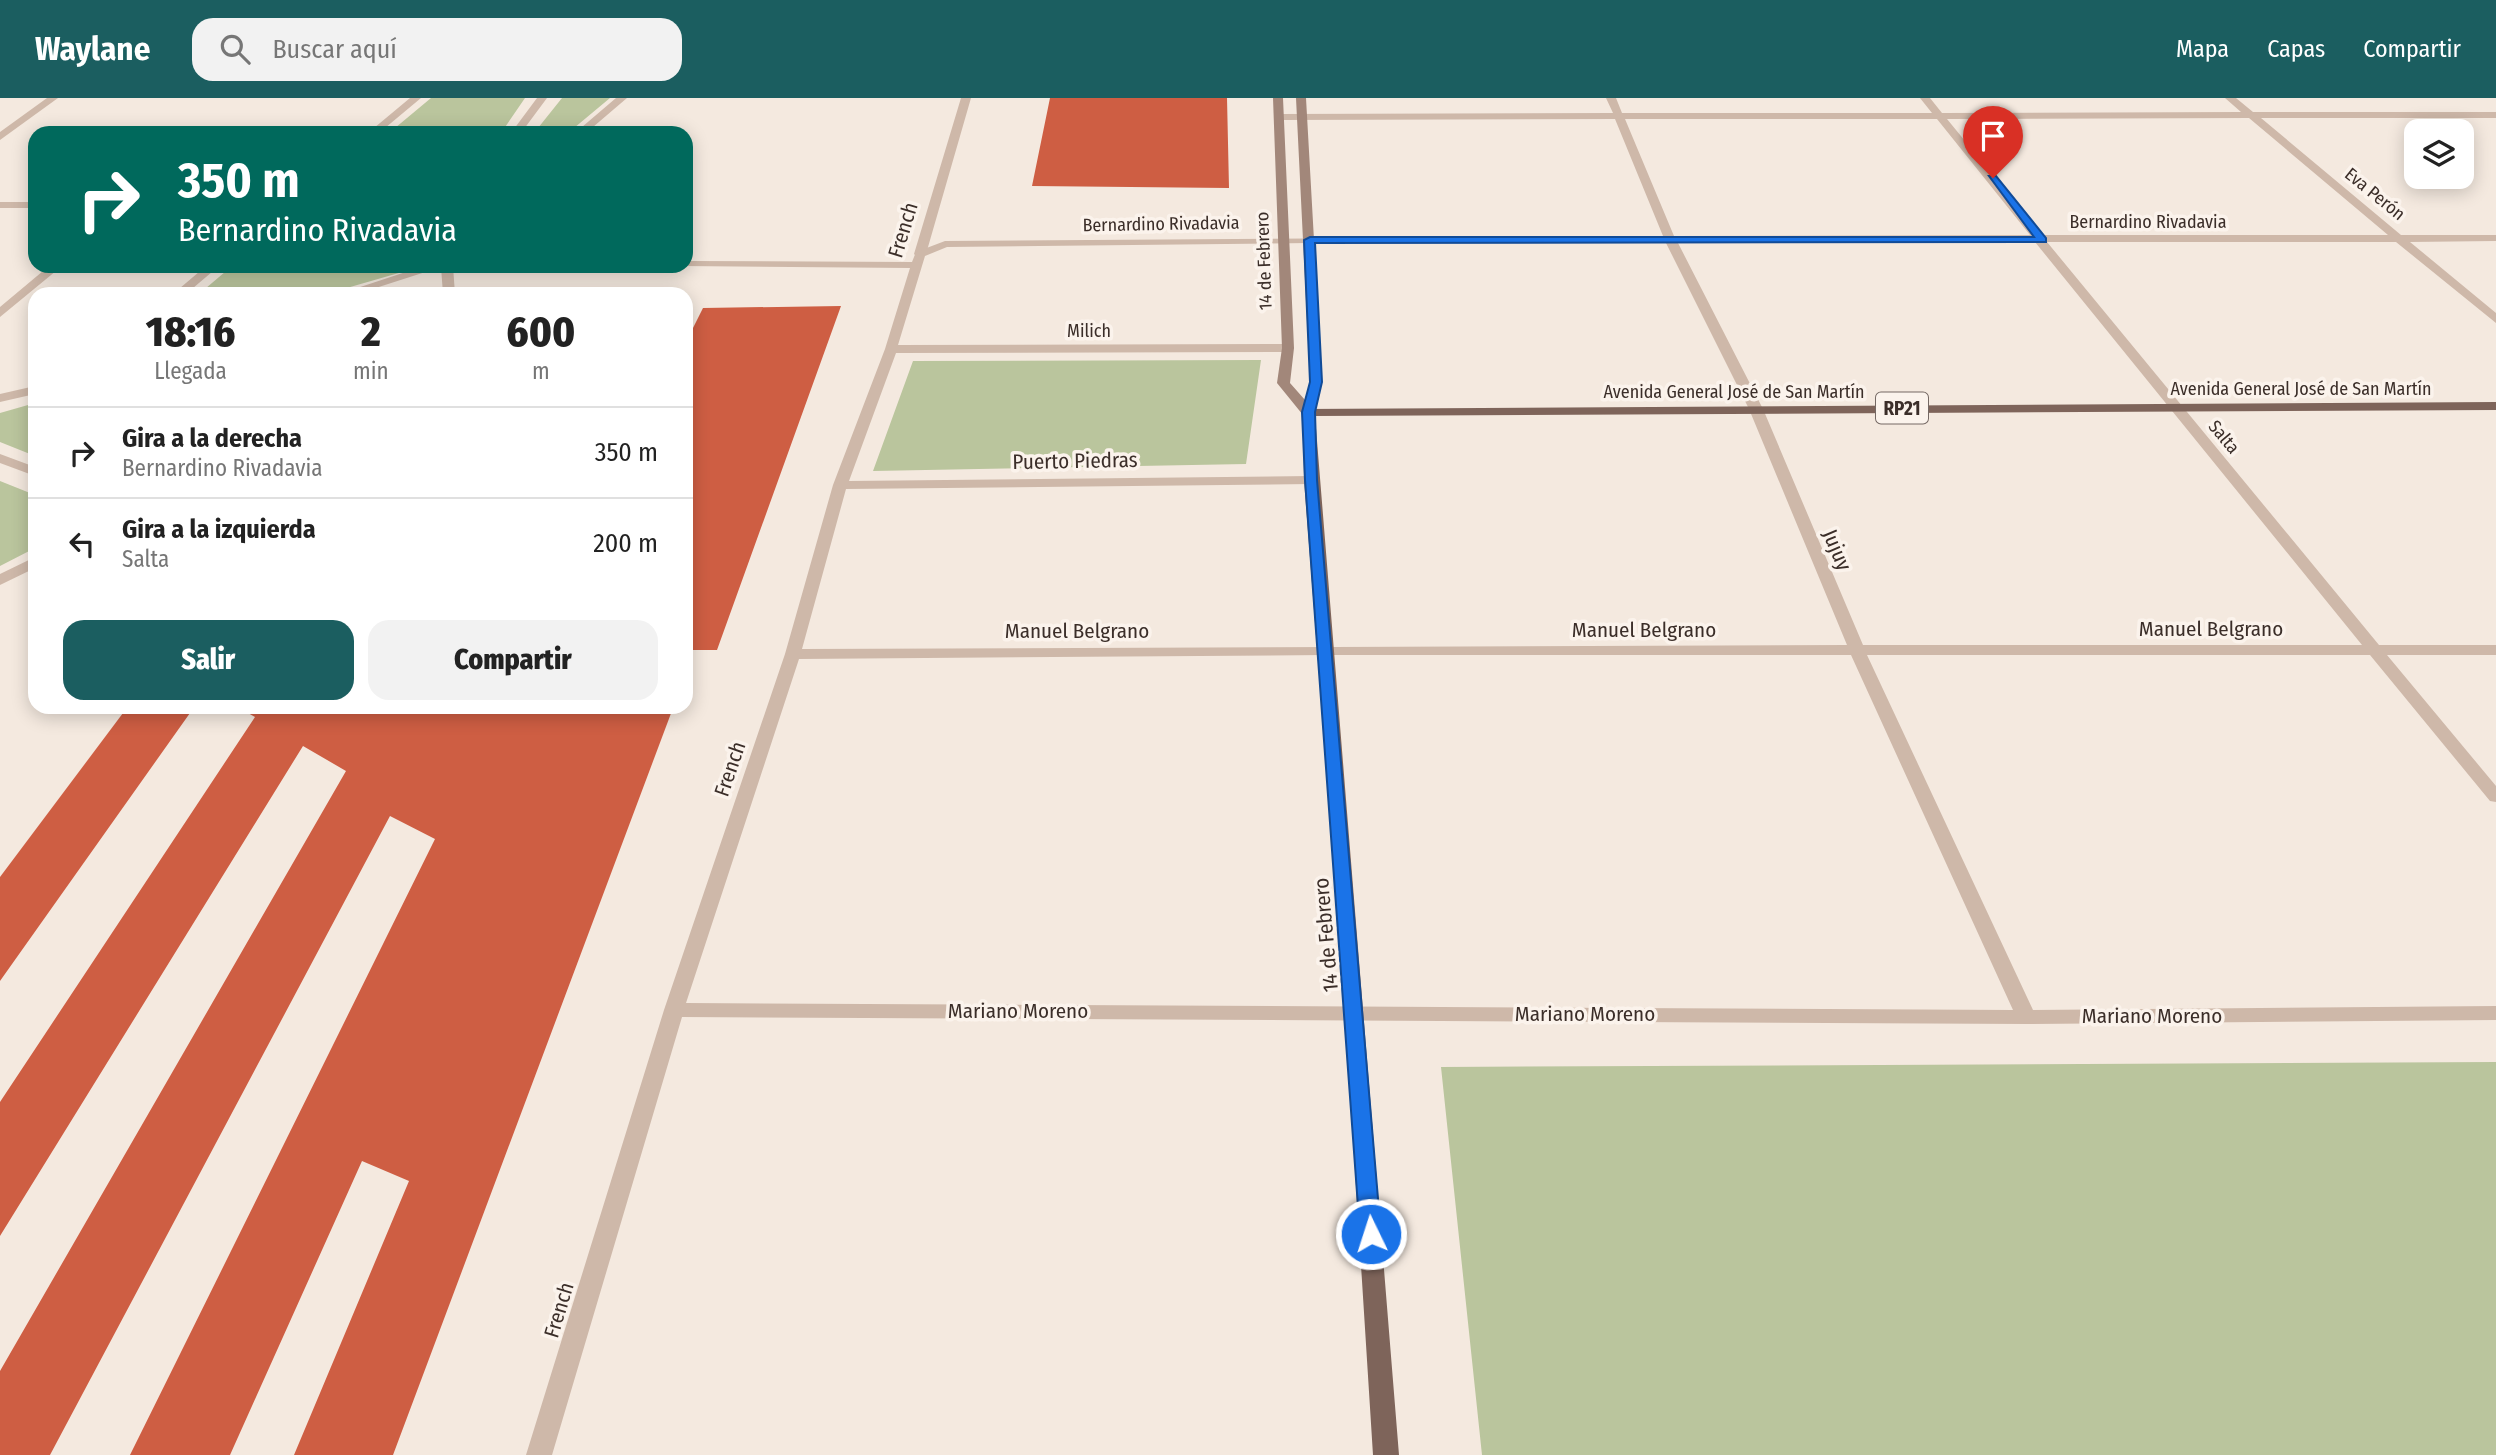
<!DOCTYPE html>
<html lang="es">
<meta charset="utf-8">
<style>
body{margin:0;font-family:"Fira Sans Condensed",sans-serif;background:#f2f2f2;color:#222;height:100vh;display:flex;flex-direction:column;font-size:26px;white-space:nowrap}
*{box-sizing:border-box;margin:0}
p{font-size:23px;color:#767676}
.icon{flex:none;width:38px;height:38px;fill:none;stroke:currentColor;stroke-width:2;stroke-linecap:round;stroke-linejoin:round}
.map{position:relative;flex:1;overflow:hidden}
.sheet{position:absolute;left:28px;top:189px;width:665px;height:427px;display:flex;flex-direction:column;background:#fff;border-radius:21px;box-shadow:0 4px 18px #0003}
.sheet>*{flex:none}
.hud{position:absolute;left:28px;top:28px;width:665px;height:147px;border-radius:21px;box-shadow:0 4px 18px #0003;background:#00695c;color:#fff;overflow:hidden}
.buttons{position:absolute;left:2404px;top:21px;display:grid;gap:14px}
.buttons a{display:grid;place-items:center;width:70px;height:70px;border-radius:14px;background:#fff;box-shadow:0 4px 18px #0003;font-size:35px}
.pin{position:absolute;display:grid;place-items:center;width:60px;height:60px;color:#fff;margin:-72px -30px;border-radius:50% 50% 50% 0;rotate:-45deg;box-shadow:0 0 7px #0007}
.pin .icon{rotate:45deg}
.me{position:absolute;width:77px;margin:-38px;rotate:356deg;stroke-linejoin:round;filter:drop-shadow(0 0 5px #0008)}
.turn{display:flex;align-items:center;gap:24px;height:147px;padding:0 35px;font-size:32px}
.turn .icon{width:91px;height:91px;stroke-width:2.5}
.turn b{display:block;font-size:49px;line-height:60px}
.eta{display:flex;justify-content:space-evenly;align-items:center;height:119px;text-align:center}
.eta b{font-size:42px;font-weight:800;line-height:49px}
.button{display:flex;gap:14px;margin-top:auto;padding:14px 35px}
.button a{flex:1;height:80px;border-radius:21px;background:#1b5e60;color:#fff;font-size:28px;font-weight:800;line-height:80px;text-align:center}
.button a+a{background:#f2f2f2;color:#222}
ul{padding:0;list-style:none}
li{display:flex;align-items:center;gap:21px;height:91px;padding:0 35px;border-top:2px solid #e0e0e0}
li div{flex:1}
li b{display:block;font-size:26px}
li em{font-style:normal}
header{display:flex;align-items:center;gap:42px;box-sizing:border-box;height:98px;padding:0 35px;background:#1b5e60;color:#fff}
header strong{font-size:33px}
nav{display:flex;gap:38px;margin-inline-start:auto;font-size:24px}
.search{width:490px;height:63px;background:#f2f2f2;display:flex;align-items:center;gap:18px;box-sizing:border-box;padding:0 24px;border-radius:21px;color:#767676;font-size:26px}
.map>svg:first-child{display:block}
.green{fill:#bac59d}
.building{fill:#ce5e43}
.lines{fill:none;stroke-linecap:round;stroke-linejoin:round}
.service{fill:#ceb8a9;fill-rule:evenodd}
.minor{fill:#ceb8a9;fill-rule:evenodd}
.secondary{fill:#a2877a;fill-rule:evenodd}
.primary{fill:#7e645a;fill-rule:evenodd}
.route{fill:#1a73e8;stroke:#114b97;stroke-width:2}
.labels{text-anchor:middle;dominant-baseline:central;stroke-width:7;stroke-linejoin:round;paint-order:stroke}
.far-street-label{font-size:18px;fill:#3b2e29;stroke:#fbf3ec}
.shield{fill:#fbf3ec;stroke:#756964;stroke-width:2}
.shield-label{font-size:19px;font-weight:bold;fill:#3b2e29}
.street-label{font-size:21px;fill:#3b2e29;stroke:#fbf3ec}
</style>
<header>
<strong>Waylane</strong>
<div class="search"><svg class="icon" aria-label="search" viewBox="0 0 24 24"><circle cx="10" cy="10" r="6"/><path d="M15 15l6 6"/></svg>Buscar aquí</div>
<nav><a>Mapa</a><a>Capas</a><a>Compartir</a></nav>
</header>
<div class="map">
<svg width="2496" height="1357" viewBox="0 0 2496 1357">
<rect width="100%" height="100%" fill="#f4e9df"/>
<path class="green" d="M431,0H525L501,35H389Z
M562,0H610L568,35H534Z
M232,168H423L326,196H199Z
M1261,262L1246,366L873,373L913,263Z
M35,305V358L0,344V315Z
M0,383L35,397V450L0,468Z
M2496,964V1357H1482L1441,969Z"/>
<path class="building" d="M1050,0H1227L1229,90L1032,88Z
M841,208L717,552H686V244L703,210Z
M673,610L393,1357H294L409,1083L362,1063L230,1357H130L435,741L390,718L50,1357H0V1273L346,673L303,648L0,1138V1004L255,619L248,615Z
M123,615H190L0,883V779Z"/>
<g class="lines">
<path class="service" d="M961,0H971L926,156L916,158L914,156Z
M0,104H35V110H0Z
M49,168H62L0,219V209Z"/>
<path class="minor" d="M47,0H58L0,42V34Z
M410,0H421L379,35H368Z
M537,0H547L521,35H511Z
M616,0H627L586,35H575Z
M1606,0H1616L1622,15H1932L1920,0H1930L1942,15L2241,14L2225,0H2236L2253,14H2496V20H2261L2401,137H2496V143L2410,144L2496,215V225L2396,144H2047L2379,547H2496V557H2387L2496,688V704L2490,703L2370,557H1867L2033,912L2496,908V922L2026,926L682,919L552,1357H526L664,912L785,556L833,387L885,251L910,170L682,168H686V163L912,164L916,154L945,143L1663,138L1615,21L1280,22L1275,19L1280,16L1613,15ZM2249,20L2388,137H2042L1947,21ZM1625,21H1937L2030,137L1674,138ZM2035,144L2362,547H1863L1763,311L1678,145ZM1310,145H1666L1749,311L1847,547L802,551L846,391L1311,386L1318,382L1311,378L849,383L896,255L1288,254L1294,250L1288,246L898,247L925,158L947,149ZM1325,557H1851L2013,912L686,905L799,561Z
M206,168H219L186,196H173Z
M424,168H453L455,196H443L441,169L357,196H339Z
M35,288V296L0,304V296Z
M0,356L35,369V378L0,365Z
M35,459V470L0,487V476Z"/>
<path class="secondary" d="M1273,0H1283L1294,250L1290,285L1305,302L1310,284L1296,0H1306L1322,284L1315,314L1308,318L1303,317L1277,285L1282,250Z"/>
<path class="primary" d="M2496,304V312L1315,318L1399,1357H1373L1345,914L1304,382L1303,311Z"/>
</g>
<path class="route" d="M1989,78H1996L2046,140V144L1315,145L1322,284L1315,314L1317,382L1381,1136L1378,1141H1363L1360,1136L1305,382L1302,314L1310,284L1304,142L1310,139H2034Z"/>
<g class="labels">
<g class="far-street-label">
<text transform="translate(2375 96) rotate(39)">Eva Perón</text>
<text x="2148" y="124">Bernardino Rivadavia</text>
<text transform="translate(1161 126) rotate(-1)">Bernardino Rivadavia</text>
<text transform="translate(1264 163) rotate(-92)">14 de Febrero</text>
<text x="1089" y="233">Milich</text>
<text x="2301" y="291">Avenida General José de San Martín</text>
<text x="1734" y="294">Avenida General José de San Martín</text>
<text transform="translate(2224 339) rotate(50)">Salta</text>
</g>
<rect class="shield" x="1876" y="294.5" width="52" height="31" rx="5"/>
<g class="shield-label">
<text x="1902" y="310">RP21</text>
</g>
<g class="street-label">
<text transform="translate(903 132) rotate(-73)">French</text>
<text transform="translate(1075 363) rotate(-1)">Puerto Piedras</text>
<text transform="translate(1837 452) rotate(67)">Jujuy</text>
<text x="2211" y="531">Manuel Belgrano</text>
<text x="1644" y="532">Manuel Belgrano</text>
<text x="1077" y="533">Manuel Belgrano</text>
<text transform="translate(730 671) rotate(-71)">French</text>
<text transform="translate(1326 837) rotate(-95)">14 de Febrero</text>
<text x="1018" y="913">Mariano Moreno</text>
<text x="1585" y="916">Mariano Moreno</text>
<text x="2152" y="918">Mariano Moreno</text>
<text transform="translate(559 1212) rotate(-73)">French</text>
</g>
</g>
</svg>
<div class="buttons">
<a><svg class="icon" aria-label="layers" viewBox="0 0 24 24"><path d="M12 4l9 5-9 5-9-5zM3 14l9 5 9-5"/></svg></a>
</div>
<div class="pin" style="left:1993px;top:80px;background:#d93025"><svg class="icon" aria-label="arrive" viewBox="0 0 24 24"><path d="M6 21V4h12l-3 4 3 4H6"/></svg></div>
<svg class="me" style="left:1371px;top:1136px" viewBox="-20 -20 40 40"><circle r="17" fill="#1a73e8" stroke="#fff" stroke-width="3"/><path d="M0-11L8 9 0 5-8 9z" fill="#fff"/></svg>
<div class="hud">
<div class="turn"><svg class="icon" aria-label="right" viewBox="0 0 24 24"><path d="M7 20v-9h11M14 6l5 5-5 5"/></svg><div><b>350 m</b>Bernardino Rivadavia</div></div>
</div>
<section class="sheet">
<div class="eta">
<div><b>18:16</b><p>Llegada</p></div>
<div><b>2</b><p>min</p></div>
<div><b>600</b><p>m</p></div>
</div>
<ul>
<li><svg class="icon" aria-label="right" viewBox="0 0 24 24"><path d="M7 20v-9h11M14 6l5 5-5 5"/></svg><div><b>Gira a la derecha</b><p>Bernardino Rivadavia</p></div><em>350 m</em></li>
<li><svg class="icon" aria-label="left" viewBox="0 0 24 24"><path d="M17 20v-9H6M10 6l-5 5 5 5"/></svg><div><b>Gira a la izquierda</b><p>Salta</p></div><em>200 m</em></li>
</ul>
<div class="button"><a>Salir</a><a>Compartir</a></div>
</section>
</div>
